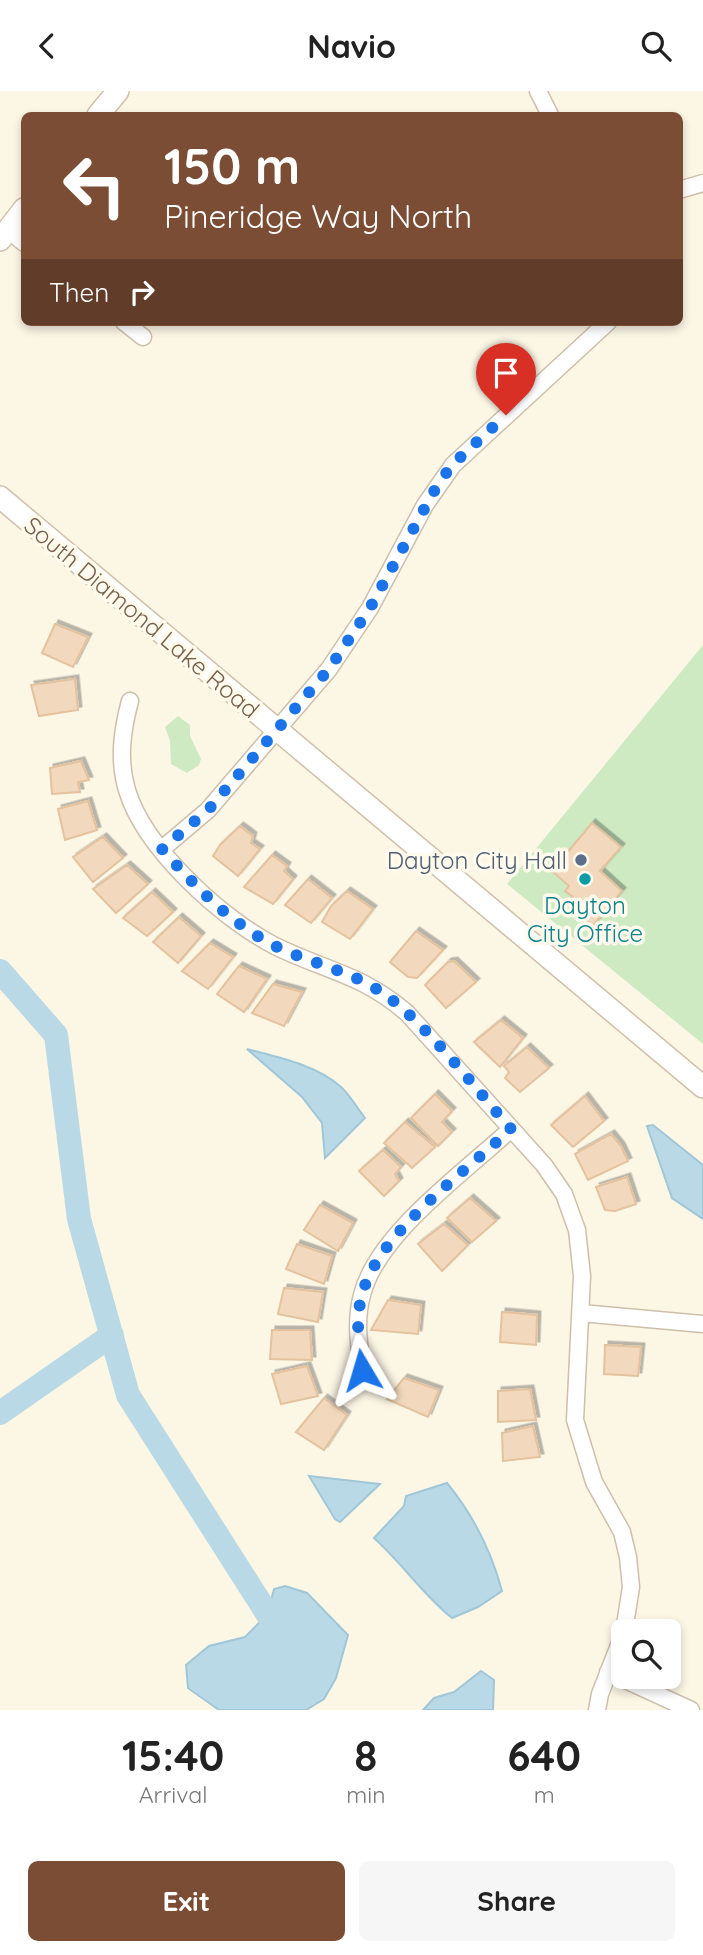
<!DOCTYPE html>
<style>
body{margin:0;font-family:Quicksand,sans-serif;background:#f6f6f6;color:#222;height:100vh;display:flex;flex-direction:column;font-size:26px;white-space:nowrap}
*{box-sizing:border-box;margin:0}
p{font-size:23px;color:#767676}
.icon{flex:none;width:38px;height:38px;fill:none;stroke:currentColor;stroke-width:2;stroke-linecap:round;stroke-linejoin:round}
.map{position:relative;height:1619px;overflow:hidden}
.panel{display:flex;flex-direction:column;background:#fff;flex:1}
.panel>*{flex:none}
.guide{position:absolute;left:21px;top:21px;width:662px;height:214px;border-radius:10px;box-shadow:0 4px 10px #0003;background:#7a4d34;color:#fff;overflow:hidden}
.controls{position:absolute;left:611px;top:1528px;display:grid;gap:14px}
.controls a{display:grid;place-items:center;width:70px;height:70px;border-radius:10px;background:#fff;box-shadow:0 4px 10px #0003;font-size:35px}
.pin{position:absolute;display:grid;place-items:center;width:60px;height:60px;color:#fff;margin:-72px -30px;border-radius:50% 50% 50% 0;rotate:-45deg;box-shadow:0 0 7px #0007}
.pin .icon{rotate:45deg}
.me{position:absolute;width:77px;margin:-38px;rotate:353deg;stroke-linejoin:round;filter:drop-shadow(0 0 5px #0008)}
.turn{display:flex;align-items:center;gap:24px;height:147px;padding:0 28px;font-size:32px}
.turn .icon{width:91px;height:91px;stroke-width:2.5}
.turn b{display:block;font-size:49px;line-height:60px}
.then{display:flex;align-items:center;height:66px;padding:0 28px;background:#0003;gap:14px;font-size:26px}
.eta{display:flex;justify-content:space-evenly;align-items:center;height:119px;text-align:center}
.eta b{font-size:42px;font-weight:700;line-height:49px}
.button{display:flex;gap:14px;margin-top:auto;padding:14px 28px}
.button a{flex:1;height:80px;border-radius:10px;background:#7a4d34;color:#fff;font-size:28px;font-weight:700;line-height:80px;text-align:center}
.button a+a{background:#f6f6f6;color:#222}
header{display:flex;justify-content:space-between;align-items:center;height:91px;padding:0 28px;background:#fff;font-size:32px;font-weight:700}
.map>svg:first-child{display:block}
.green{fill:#ceeac3}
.water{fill:#bad9e6;stroke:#a0c7d8;stroke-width:2}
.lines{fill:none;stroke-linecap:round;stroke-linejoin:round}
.river{stroke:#bad9e6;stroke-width:24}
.building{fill:#f2d9bd;stroke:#e4c29d;stroke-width:2;filter:url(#shadow)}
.street-casing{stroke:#cebfab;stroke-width:19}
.secondary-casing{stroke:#d1c0a9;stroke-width:24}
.street{stroke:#fff;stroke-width:16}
.secondary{stroke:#fff;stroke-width:21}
.route{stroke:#1a73e8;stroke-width:12;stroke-dasharray:0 21.6}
.service-dot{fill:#5c6f8a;stroke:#fffaeb;stroke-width:2.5}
.culture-dot{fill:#0f9aa8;stroke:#fffaeb;stroke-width:2.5}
.labels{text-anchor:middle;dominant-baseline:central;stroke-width:7;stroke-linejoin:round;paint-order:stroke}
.street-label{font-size:24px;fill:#755f4a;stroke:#fffaeb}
.service-label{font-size:24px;fill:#4e5e75;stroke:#fffaeb;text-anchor:end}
.culture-label{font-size:24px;fill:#0d838f;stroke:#fffaeb}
</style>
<header><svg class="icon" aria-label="back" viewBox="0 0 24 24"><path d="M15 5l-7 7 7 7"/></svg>Navio<svg class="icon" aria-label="search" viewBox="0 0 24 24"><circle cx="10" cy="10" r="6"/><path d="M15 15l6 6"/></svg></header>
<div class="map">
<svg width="703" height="1619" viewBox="0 0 703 1619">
<defs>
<filter id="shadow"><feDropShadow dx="3.5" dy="-3.5" stdDeviation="0" flood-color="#0004"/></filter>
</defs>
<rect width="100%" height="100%" fill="#fcf6e5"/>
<path class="green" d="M703,554V953L507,793Z
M178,625L190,634V645L201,668L199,674L187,682L171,673L170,650L165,636Z"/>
<path class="water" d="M247,958C277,966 317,974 341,996C350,1004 357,1017 365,1027L325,1067L322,1032L302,1006Z
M653,1034L703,1074V1128L672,1107L647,1035Z
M309,1385L380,1393L340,1431L335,1428Z
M447,1392C474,1425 491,1459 502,1500L478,1516L452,1527C423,1504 402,1472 374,1447L404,1415L406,1405Z
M285,1495L307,1502L348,1544L336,1587L324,1608L306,1619H219L188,1597L186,1574L209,1555L245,1546L267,1524L274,1498Z
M481,1580L494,1589L493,1619H423L434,1607L454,1601Z"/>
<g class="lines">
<path class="river" d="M0,880L56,944L79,1128L128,1304L284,1549
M0,1322L112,1244"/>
</g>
<path class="building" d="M55,533L88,546L73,576L42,562Z
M75,588L78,619L39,625L31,594Z
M81,670L89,689L78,691L80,701L52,703L50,677Z
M88,710L97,739L65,749L58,718Z
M592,732L621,756L600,780L622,800L593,835L567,813L573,806L565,800L569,795L552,780Z
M240,735L253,745L251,752L260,758L238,785L213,765L220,754Z
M103,746L123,767L93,791L73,766Z
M272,764L287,775L284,780L293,788L273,813L244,796Z
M127,774L148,793L116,822L93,798Z
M308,788L332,807L311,832L285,814Z
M347,800L373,818L350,848L322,831L331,815Z
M152,801L173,821L147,845L123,827Z
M179,826L201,845L178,872L153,851Z
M416,840L443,859L417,887L408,886L390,871Z
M210,852L233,866L208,898L182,880Z
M454,870L476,891L446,917L425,894L448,871Z
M239,875L267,888L244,921L217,903Z
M273,893L302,901L284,935L252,922Z
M501,929L523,947L500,976L474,951Z
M527,956L549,977L520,1001L505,987L509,981L504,975Z
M435,1003L452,1020L442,1031L452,1041L438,1055L411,1027Z
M585,1005L604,1030L573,1056L551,1034Z
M405,1031L435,1056L412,1077L384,1052Z
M611,1043L621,1055L628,1070L588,1089L575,1063Z
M383,1059L401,1076L395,1083L399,1090L384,1105L359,1080Z
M627,1086L636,1113L615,1120L605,1119L596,1096Z
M470,1107L496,1130L472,1151L447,1127Z
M320,1114L353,1132L338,1160L304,1139Z
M444,1133L468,1154L442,1180L418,1153Z
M297,1153L332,1165L324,1193L286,1178Z
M284,1197L323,1201L318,1231L278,1223Z
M388,1209L421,1214L418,1243L371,1239Z
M502,1221L537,1224L536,1254L500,1251Z
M272,1239H310L312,1269L270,1268Z
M605,1254L641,1256L638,1285L604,1283Z
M307,1275L318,1305L281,1313L272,1283Z
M404,1287L439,1299L428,1326L387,1308Z
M530,1298L536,1329L498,1331V1300Z
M324,1307L347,1324L324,1359L296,1341Z
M533,1335L540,1366L503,1370L502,1342Z"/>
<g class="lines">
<defs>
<path id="street" d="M538,0L550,24
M679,99L703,92
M8,139L24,152
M124,231L143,246
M130,610C122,640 118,669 127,699C144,757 222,828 275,855C326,880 362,883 407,922L544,1074L564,1103L577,1139L582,1185L575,1329L594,1391L622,1441L628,1466L631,1496L624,1540
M162,758L208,719L329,578L370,517L425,414L453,374L608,231
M581,1222L703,1233
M362,1279C359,1253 355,1229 362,1204C377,1143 465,1081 511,1038
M608,1581L691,1619
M597,1619L600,1603L623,1544"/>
<path id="secondary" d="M98,24L118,0
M0,149L24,118
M0,406L703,996"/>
</defs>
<use href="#street" class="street-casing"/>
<use href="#secondary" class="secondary-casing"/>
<use href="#street" class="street"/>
<use href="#secondary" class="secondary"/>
</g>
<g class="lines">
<path class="route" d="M362,1279C359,1253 355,1229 362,1204C377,1143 465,1081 511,1038C476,998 429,936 387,905C353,880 312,873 275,855C229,831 196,796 162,758L208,719L329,578L370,517L438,393L453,373L506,324"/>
</g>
<circle class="service-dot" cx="581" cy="769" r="7"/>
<circle class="culture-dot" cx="585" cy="788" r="7"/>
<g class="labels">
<g class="street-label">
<text transform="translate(142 526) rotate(40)">South Diamond Lake Road</text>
</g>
<g class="service-label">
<text x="567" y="769">Dayton City Hall</text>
</g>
<g class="culture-label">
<text x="585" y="814">Dayton<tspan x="585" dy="28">City Office</tspan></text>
</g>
</g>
</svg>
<div class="controls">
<a><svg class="icon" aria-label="search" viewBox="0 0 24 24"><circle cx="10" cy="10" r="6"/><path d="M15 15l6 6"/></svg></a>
</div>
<div class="pin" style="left:506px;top:324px;background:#d93025"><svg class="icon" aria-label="arrive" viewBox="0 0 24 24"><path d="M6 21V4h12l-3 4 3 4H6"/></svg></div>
<svg class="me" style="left:362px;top:1279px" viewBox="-20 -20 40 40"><path d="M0-17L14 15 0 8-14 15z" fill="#1a73e8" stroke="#fff" stroke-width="4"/></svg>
<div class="guide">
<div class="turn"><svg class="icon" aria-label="left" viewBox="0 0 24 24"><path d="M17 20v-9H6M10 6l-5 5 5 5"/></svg><div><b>150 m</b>Pineridge Way North</div></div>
<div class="then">Then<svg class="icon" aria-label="right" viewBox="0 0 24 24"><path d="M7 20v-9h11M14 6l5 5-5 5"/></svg></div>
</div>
</div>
<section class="panel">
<div class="eta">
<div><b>15:40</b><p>Arrival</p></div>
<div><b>8</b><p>min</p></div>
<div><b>640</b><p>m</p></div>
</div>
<div class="button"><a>Exit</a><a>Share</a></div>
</section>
